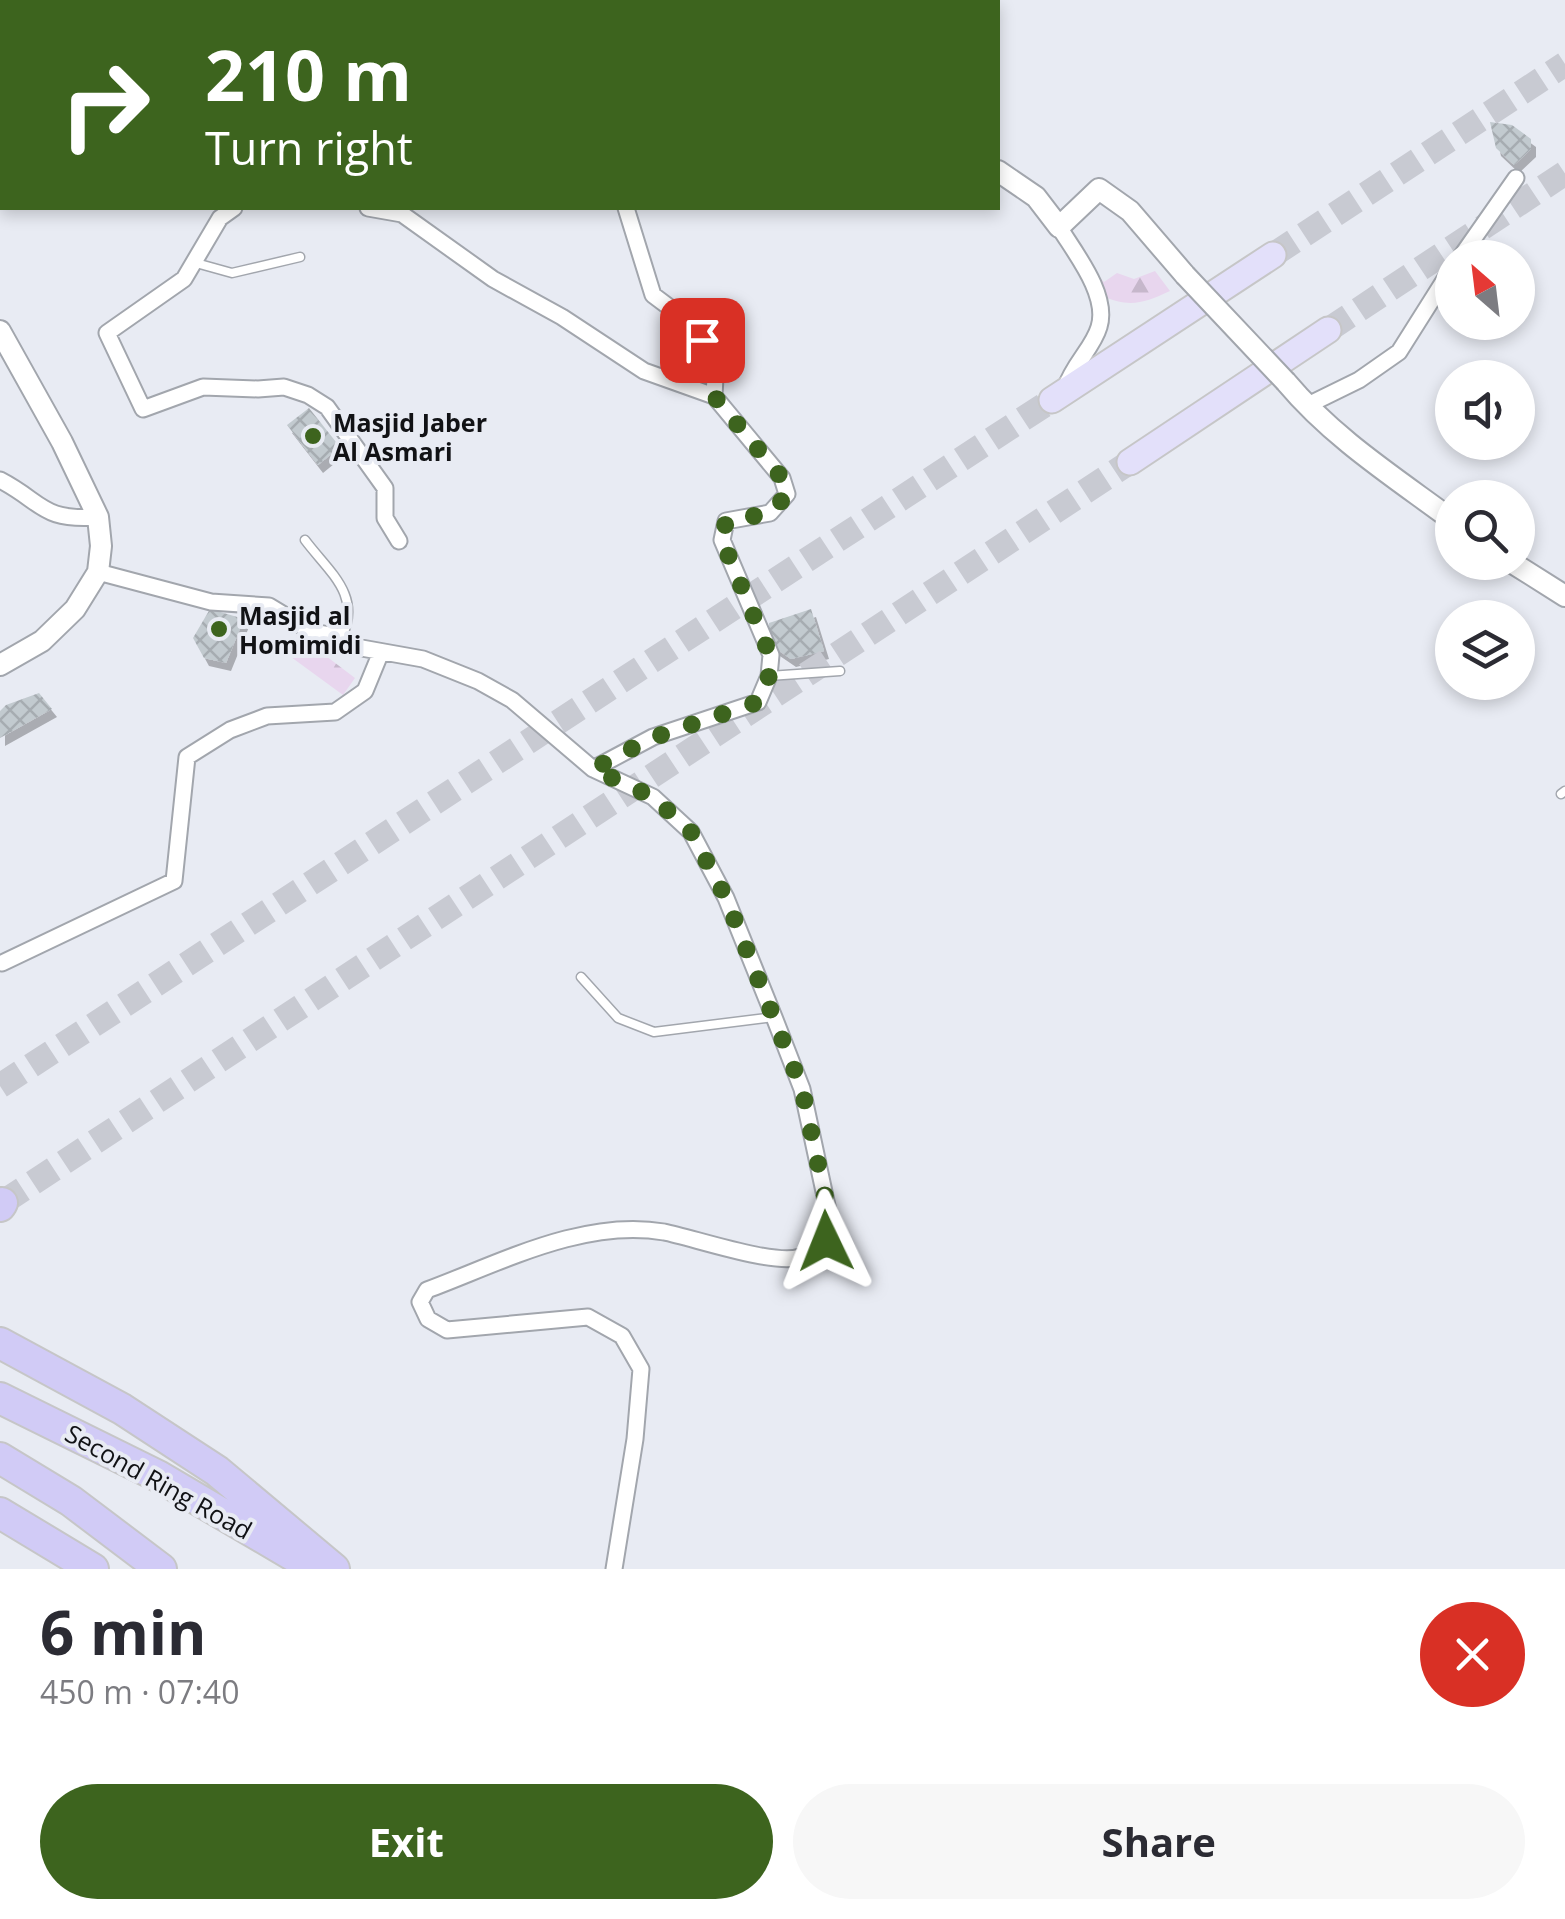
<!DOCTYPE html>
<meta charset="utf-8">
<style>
body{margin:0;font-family:"Open Sans",sans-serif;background:#f7f7f7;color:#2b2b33;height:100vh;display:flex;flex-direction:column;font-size:38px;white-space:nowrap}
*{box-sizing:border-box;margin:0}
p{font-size:32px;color:#7c7c81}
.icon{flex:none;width:55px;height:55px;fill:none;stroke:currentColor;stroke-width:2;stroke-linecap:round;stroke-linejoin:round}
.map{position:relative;height:1569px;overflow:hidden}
.details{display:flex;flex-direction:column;background:#fff;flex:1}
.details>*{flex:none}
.guide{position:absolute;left:0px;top:0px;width:1000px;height:210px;box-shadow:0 5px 15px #0003;background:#3d641e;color:#fff;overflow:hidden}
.needle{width:65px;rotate:332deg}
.tools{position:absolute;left:1435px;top:240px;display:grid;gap:20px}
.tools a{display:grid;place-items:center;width:100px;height:100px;border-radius:50%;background:#fff;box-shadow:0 5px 15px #0003;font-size:50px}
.pin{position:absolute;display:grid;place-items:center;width:85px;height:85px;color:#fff;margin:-42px;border-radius:20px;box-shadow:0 5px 15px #0006}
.me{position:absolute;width:110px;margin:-55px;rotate:358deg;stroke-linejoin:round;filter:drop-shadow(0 0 8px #0008)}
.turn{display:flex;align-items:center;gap:35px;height:210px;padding:0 40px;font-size:45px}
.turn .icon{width:130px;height:130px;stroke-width:2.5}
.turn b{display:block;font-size:70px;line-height:85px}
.round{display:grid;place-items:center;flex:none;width:105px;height:105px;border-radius:52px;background:#f7f7f7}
.summary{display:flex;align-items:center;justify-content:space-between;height:170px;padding:0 40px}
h1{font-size:60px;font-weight:700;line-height:75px}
.cta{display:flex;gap:20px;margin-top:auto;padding:20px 40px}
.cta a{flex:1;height:115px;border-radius:60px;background:#3d641e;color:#fff;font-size:40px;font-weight:700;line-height:115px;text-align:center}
.cta a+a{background:#f7f7f7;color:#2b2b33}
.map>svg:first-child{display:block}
.forest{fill:url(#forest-firs)}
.building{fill:url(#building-cross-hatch);filter:url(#shadow)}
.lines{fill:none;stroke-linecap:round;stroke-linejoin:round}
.primary-tunnel{stroke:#c8cad2;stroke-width:25;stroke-dasharray:25 12;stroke-linecap:butt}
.service-casing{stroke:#a2a6ad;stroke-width:11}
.minor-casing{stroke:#a2a6ad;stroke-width:19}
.tertiary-casing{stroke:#a2a6ad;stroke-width:24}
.primary-casing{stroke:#c6c6c7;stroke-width:29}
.motorway-casing{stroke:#c6c6c7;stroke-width:34}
.service{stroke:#fff;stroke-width:8}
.minor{stroke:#fff;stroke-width:15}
.tertiary{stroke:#fff;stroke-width:20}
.primary{stroke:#e3e0fa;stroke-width:25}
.motorway{stroke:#d1cbf6;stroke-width:30}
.tertiary-bridge-casing{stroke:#a2a6ad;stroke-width:24;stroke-linecap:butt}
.tertiary-bridge{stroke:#fff;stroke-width:20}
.route{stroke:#3d641e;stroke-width:18;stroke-dasharray:0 32.4}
.poi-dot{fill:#3d641e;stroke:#e8ebf3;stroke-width:4}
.labels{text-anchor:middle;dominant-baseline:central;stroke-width:8;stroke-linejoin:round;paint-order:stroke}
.poi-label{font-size:25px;font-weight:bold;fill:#111215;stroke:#e8ebf3;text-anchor:start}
.street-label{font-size:25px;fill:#111215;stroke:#e8ebf3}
</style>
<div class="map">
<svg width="1565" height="1569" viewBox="0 0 1565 1569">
<defs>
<pattern id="forest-firs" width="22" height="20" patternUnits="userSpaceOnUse" patternTransform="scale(2.5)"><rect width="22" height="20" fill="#e8d6ee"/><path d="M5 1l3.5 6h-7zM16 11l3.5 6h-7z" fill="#c6b7cb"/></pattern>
<pattern id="building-cross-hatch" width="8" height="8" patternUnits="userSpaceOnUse" patternTransform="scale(2.5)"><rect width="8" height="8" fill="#c2cacf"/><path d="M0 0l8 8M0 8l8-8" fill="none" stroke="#a6acb1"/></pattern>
<filter id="shadow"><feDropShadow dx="5" dy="8" stdDeviation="0" flood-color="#0004"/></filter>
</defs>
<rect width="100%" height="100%" fill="#e8ebf3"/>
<path class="forest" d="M1155,271L1170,291C1144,303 1130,308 1102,296L1100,278L1104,282L1117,273L1134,279Z
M297,634L355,678L343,695L291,657Z"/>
<path class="building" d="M1490,122L1512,125L1531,139V149L1514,165L1496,148Z
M309,408L340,447L318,465L287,425Z
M210,609L244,619L226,663L204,658L193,638Z
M811,609L824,651L791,659L769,644V623Z
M39,693L52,709L0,738V711L6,705Z"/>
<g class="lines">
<path class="primary-tunnel" d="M1273,255L1565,64
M1328,330L1565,173
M0,1086L1052,400
M2,1203L1130,462"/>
<defs>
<path id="service" d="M196,263L232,273L300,257
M305,540C329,572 362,595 342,637
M769,676L840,671
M1561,794L1565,791
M581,977L618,1018L654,1032L774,1017"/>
<path id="minor" d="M241,0L242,2
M661,2L662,0
M840,2L843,0
M234,208L220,218L184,279L107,333L143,409L203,387L258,389L284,387L308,395L327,407L385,488V518L399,541
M368,208L402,214L493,279L562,317L644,371L714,396L782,478L787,494L770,513L726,521L722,540L771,655L769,676L758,702L653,737L593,769
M626,208L653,295L689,322L716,359L714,396
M1059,227C1075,253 1109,295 1099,327C1093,348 1073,364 1065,389
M1460,258L1516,178
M1306,406L1359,380L1399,352L1452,268
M0,480C44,503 41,521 98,517
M98,572L211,602L269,606L312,632L342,637L356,647L423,659L478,681L512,700L593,769L653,797L691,832L726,898L774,1017L802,1089L829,1215L826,1241C818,1246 809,1254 800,1257C775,1266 694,1238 664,1232C584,1218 500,1263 427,1290L420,1302L428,1319L447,1330L588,1317L622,1336L641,1369L635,1439L614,1569
M2,963L174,881L187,757L230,730L267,716L335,712L365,691L381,652"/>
<path id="tertiary" d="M871,0L873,2
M58,2L61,0
M0,40L2,39
M998,171L1036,197L1059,227L1099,189L1130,211L1185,275
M0,331L62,442L98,517L101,546L98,572L75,609L42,641L0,665
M1286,382C1333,438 1394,477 1452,520
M1511,562L1565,596"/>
<path id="primary" d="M1052,400L1273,255
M1130,462L1328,330"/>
<path id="motorway" d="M0,1206L2,1203
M0,1343L122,1409L217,1471L334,1569
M0,1398L158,1476L301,1560
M0,1458L71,1501L161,1569
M0,1513L93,1569"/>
</defs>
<use href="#service" class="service-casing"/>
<use href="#minor" class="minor-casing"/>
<use href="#tertiary" class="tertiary-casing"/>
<use href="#primary" class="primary-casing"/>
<use href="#motorway" class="motorway-casing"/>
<use href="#service" class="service"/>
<use href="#minor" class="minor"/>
<use href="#tertiary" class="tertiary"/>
<use href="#primary" class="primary"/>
<use href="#motorway" class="motorway"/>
<defs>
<path id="tertiary-bridge" d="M1185,275L1286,382"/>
</defs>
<use href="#tertiary-bridge" class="tertiary-bridge-casing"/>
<use href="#tertiary-bridge" class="tertiary-bridge"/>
</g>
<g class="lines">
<path class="route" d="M702,340L716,359L714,396L782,478L788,494L770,513L726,521L722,540L770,655L769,676L758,702L652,738L593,769L653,797L691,832L726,898L802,1089L829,1215L826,1241"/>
</g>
<g class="poi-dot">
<circle cx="313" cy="436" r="10"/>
<circle cx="219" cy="629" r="10"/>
</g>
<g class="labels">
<g class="poi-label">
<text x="333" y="422">Masjid Jaber<tspan x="333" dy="29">Al Asmari</tspan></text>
<text x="239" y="615">Masjid al<tspan x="239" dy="29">Homimidi</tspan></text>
</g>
<g class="street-label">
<text transform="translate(159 1481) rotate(29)">Second Ring Road</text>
</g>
</g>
</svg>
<div class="tools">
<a><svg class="needle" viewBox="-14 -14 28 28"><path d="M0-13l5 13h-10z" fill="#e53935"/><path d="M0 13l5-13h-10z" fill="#7c7c81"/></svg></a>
<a><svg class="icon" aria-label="sound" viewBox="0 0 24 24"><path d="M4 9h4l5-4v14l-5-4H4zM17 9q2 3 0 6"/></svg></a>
<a><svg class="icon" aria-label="search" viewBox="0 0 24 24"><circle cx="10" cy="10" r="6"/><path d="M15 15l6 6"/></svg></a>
<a><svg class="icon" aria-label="layers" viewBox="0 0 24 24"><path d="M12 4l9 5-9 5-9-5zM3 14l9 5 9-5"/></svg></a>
</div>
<div class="pin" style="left:702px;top:340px;background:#d93025"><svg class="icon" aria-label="arrive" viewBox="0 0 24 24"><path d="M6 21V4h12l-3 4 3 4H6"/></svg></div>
<svg class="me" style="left:826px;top:1241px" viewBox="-20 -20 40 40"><path d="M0-17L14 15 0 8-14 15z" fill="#3d641e" stroke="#fff" stroke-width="4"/></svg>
<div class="guide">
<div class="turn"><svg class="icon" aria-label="right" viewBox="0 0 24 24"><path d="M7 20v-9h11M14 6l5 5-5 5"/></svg><div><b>210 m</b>Turn right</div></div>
</div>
</div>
<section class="details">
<div class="summary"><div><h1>6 min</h1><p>450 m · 07:40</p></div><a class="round" style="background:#d93025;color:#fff"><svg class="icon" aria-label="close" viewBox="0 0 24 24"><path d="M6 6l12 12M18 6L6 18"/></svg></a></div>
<div class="cta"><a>Exit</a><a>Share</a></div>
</section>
